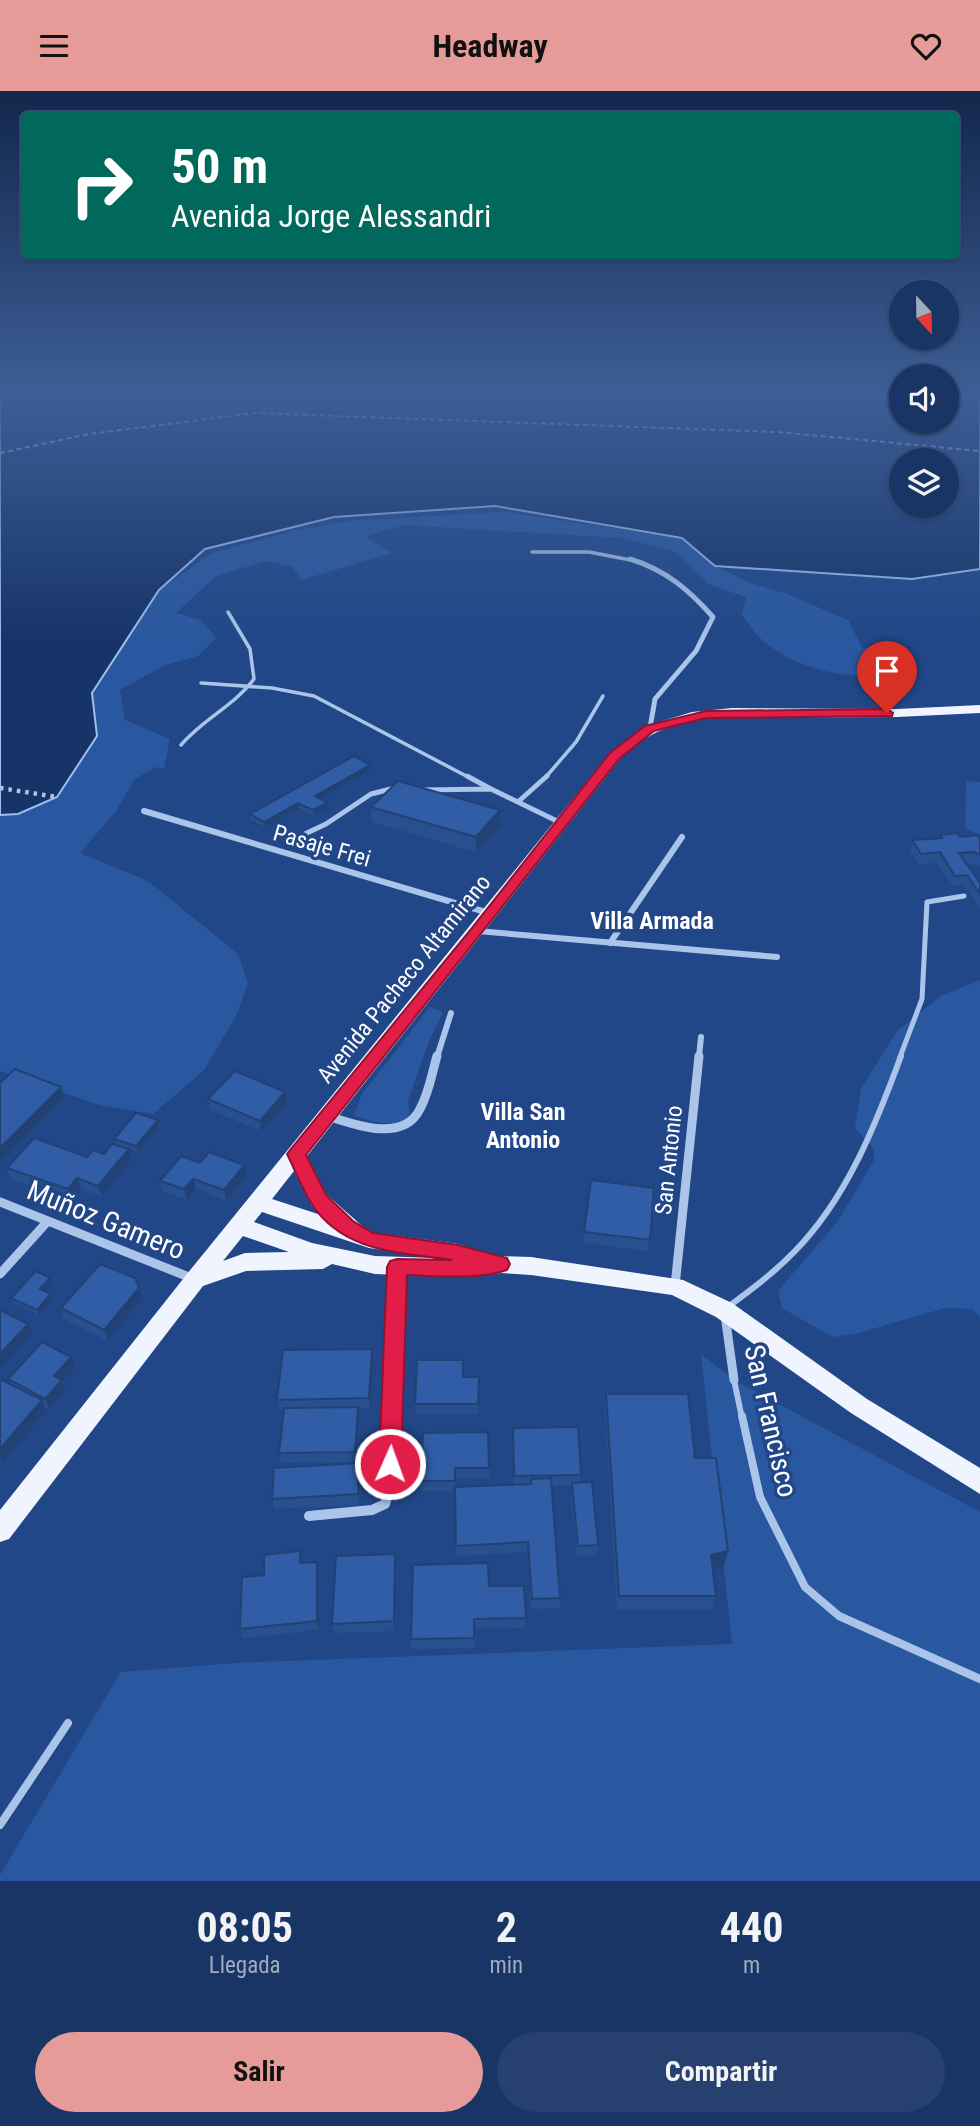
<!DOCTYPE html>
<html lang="es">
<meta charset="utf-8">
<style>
body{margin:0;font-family:"Roboto Condensed",sans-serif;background:#26406f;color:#f1f3f6;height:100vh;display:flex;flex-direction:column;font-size:26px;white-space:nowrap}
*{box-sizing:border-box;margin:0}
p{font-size:23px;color:#9fabbf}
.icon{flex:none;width:38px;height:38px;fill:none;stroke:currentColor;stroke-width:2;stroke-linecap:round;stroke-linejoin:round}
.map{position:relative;height:1790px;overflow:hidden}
.panel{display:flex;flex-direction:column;background:#193566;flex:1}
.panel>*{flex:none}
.banner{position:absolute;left:21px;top:21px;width:938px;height:147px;border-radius:7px;box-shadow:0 2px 5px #0004,0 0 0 2px #37507a;background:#00695c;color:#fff;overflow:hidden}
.needle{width:46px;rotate:158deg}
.buttons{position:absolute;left:889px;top:189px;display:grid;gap:14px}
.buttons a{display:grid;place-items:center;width:70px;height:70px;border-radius:50%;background:#193566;box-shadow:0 2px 5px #0004,0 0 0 2px #37507a;font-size:35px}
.pin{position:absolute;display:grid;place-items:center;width:60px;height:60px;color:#fff;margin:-72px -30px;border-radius:50% 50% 50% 0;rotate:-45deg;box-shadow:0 0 7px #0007}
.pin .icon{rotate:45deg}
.me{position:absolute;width:77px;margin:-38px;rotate:2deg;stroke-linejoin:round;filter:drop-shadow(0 0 5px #0008)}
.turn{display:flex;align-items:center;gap:24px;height:147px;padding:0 35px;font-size:32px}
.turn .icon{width:91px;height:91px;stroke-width:2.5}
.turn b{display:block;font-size:49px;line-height:60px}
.eta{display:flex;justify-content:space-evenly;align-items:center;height:119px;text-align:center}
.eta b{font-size:42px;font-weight:700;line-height:49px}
.primary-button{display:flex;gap:14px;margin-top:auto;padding:14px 35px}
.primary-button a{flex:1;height:80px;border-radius:42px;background:#e69b98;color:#111;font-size:28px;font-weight:700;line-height:80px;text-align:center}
.primary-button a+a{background:#26406f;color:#f1f3f6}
header{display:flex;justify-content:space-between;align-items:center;height:91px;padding:0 35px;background:#e69b98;color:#111;font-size:32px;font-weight:700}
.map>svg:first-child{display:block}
.green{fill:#2a58a0}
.water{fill:#163467;stroke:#9fbeec;stroke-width:2;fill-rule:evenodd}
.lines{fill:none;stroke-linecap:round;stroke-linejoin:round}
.ferry{stroke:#b7cef2;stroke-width:2;stroke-dasharray:5 3.5;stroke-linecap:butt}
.path{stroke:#abc4ea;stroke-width:4.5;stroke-dasharray:3.5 5;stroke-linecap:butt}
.lane-far3{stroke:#abc4ea;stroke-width:3.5}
.lane-far2{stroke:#abc4ea;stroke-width:5}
.lane-far1{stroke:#abc4ea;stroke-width:6}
.lane{stroke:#abc4ea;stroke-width:8}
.street-far4{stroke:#abc4ea;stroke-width:3.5}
.street-far3{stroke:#abc4ea;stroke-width:5}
.street-far2{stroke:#abc4ea;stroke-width:6}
.street-far1{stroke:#abc4ea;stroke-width:9}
.street{stroke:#abc4ea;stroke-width:10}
.primary{fill:#f0f4fe;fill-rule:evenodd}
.wall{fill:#29508e}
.shaded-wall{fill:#224174}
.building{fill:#305da5;stroke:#224174;stroke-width:2}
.route{fill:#e11d48;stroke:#92132f;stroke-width:2}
.labels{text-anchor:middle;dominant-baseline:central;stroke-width:7;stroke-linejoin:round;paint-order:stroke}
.street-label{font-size:23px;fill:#fff;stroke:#214788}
.neighbourhood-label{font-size:24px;font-weight:bold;fill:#fff;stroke:#214788}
.near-street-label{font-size:28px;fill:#fff;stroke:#214788}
</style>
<header><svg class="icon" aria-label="menu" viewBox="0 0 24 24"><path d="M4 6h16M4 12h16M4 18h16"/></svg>Headway<svg class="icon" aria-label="heart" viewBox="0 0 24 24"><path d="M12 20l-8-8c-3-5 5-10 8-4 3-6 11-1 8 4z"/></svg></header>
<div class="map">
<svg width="980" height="1790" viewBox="0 0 980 1790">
<rect width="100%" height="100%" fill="#214788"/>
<path class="green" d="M503,421L682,447L715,475L750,492L787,503L848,529L862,556L890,565L910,581C860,591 797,583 758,545C752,539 748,531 742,524L746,506L708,493L674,460L623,447L402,434L365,446L392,462L301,489L293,476L266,470L216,485L176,522L201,529L216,547L198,565L165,574L120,599L125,629L170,648L164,678L156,676L134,689L116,720L80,762L148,790L238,863L248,893L235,927L204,979L153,1023L99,1014L0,980V724L18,723L97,645L92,602L159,499L212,462L293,440L349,430Z
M966,690L980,691V744L965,737Z
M980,889V1226L972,1218L945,1217L855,1243L832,1246L782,1217L778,1200L838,1130L874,1069V1058L855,1037L861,998L897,940L941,905Z
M430,916L443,921L429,950L408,1010L410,1023C399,1039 372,1031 356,1025L354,1024L362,1003Z
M701,1263L734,1289L980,1421V1790H0V1784L121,1581L236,1572L732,1553Z"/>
<path class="water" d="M0,301H901V331H947V301H980V478L912,488L715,475L682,447L495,415L334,426L205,458L159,499L92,602L97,645L57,706L18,723L0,724ZM901,369H947V415H901Z"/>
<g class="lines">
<path class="ferry" d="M0,362L89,343L255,322L778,341L980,360"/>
<path class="path" d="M0,697L57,706"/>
<path class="lane-far3" d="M201,592L272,597L314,605L470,687
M181,654C203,628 234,615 254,588L250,558L228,521
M545,687L576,651L603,605"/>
<path class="lane-far2" d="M467,685L491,698
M423,699L491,698L559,731
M519,710L547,685
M290,750L326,733L371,703L395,697
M900,966L922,908L927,811L964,805"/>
<path class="lane-far1" d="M729,1215C752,1198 775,1181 795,1160C847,1107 876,1033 901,965
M734,1289L742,1327"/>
<path class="lane" d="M742,1325L760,1406L805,1496L839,1525L980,1588
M0,1734L68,1632"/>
<path class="street-far4" d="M532,461H589L636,470"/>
<path class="street-far3" d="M630,468C666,479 689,499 713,526L696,560L655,608L650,637"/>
<path class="street-far2" d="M144,720L489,822
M477,840L777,866
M610,852L682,746
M437,966L451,922
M699,966L701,946"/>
<path class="street-far1" d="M328,1025C355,1034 403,1052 420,1018C429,1002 432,982 437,965
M0,1111L194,1188
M0,1183L47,1131
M675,1195L699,965
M725,1224L734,1289
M392,1327L397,1177"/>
<path class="street" d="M309,1425L372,1419L385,1413L389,1400L392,1325"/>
<path class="primary" d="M980,614V622L897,626L712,627C671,632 650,640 620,668L307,1065L326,1103L369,1141L458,1153L496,1165L531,1166L683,1189L732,1212L867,1308L980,1377V1403L851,1322L716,1226L672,1204L531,1184L501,1182L457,1186L375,1183L332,1173L323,1178L246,1180L203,1195L9,1448L0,1451V1419L187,1183L610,662L643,636L692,621L732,617L897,618ZM294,1080L312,1115L324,1125L272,1108ZM262,1121L369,1157L436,1167L375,1165L312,1152L254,1131ZM243,1145L289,1161L245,1162L223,1170Z"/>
</g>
<path class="wall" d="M370,674L371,679L320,707L327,711L328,716L313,724L299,717L265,736L250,728V723Z
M371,716L500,734L476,761L372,731Z
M940,744L980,748V775L971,772H966L980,792V818L964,794L953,795L937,772L918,773L910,760L912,749L939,747Z
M208,1008L287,1012L261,1040L210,1019Z
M159,1035L138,1061L116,1053L114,1048Z
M104,1063L131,1069L102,1105L81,1098L71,1109L11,1088L7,1077Z
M200,1072L244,1074L246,1084L226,1110L196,1098L187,1109L163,1100L160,1090Z
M654,1097L648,1160L583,1152L584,1141Z
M50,1187L52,1192L45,1200L51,1203L53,1208L39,1224L14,1212L11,1207Z
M142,1208L107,1250L64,1228L61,1217Z
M71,1266L75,1277L62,1291L66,1299L49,1318L44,1316L46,1320L2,1372L0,1371V1288L10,1293L8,1288Z
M373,1269L370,1317H358L359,1326L356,1371L281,1372L279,1362L284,1319H279L277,1309Z
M463,1286H479L478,1323H416L415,1313Z
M606,1303L695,1367L724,1475L712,1478L716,1505L712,1519H617L605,1318Z
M488,1341L489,1387H456L455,1396L514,1394L513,1347L581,1384L580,1391L598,1454L597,1464L577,1465L571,1402L572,1394L551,1395L560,1507L559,1517L531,1518L528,1461L456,1465L455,1400H422L421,1390Z
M359,1372L360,1383L359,1414L274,1418L272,1408Z
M302,1472L318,1481L319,1539L242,1547L240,1538L264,1484Z
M396,1473L395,1540L334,1542L332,1533Z
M489,1495L526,1527L525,1537L474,1538L475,1557L411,1558V1548Z"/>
<path class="shaded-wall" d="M370,674L371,679L315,710V705Z
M327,711L328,716L313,724V719Z
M298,712L299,717L265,736L264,731Z
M500,719V734L476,761V746Z
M61,996L64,1006L0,1071V1057Z
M285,1001L287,1012L261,1040L260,1030Z
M158,1029L159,1035L138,1061L136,1055Z
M129,1058L131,1069L102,1105L98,1095Z
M244,1074L246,1084L226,1110L224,1099Z
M77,1087L81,1098L71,1109L68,1098Z
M193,1088L196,1098L187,1109L184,1098Z
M50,1187L52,1192L42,1203L40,1198Z
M139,1197L142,1208L107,1250L104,1239Z
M51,1203L53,1208L39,1224L37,1219Z
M28,1233L32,1243L0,1279V1263Z
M372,1258L373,1269L370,1317L369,1307Z
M71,1266L75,1277L62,1291L66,1299L49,1318L45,1308L54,1285Z
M42,1309L46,1320L2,1372L0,1367V1358Z
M358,1316L359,1326L356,1371L355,1361Z
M359,1372L360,1383L359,1414L358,1403Z
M728,1460L724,1475L707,1479L711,1464Z
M395,1463L396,1473L395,1540L394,1530Z
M317,1471L318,1481L319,1539L317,1530Z"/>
<path class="building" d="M354,665L370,674L315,705L327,711L313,719L298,712L264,731L250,723Z
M398,690L500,719L476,746L371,716Z
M958,742L960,746L978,744L980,748V764L974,761L959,762L980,792V803L967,784L955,785L940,761L921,763L912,749L942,747L940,744Z
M15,978L61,996L0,1057V992Z
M235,980L285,1001L260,1030L208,1008Z
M136,1022L158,1029L136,1055L114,1048Z
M34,1047L87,1066L93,1059L104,1063L112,1053L129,1058L98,1095L77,1087L68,1098L7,1077Z
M209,1061L244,1074L224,1099L193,1088L184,1098L160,1090L181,1065L200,1072Z
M591,1089L654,1097L650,1149L584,1141Z
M100,1173L135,1187L139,1197L104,1239L61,1217Z
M36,1180L50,1187L40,1198L51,1203L37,1219L11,1207Z
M0,1219L28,1233L0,1263Z
M42,1251L71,1266L54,1285L62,1289L45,1308L8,1288Z
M372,1258L369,1307L277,1309L283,1259Z
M417,1269H463V1286H479L478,1313H415Z
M0,1288L42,1309L0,1358Z
M606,1303H688L695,1367H716L728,1460L711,1464L716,1505H619Z
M358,1316L355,1361L279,1362L284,1317Z
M578,1336L581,1384L514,1385L513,1337Z
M488,1341L489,1377H455V1390H421L423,1342Z
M359,1372L358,1403L272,1408L274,1377Z
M551,1387L560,1507L532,1508L528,1451L456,1455L455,1396L531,1393V1388Z
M592,1391L598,1454L578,1455L572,1392Z
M300,1460V1472L317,1471V1530L240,1538L242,1486L264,1484V1464Z
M395,1463L394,1530L332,1533L336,1465Z
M488,1472L489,1495H524L526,1527L474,1528V1547L411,1548L413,1474Z"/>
<linearGradient id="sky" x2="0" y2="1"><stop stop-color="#12274b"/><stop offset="0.55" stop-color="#3d5e96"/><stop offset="1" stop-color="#3d5e96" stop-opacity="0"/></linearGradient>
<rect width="980" height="551" fill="url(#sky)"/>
<path class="route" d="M887,618L893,622L892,625L706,627L654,640L619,668L306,1064L326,1104L353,1130L373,1142L458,1154L507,1167L510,1173L507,1179C477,1189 439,1185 407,1184L401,1373L398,1380L390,1383L382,1380L379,1373L387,1176L390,1170L397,1168L452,1169C400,1161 343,1162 311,1112C302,1097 295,1079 287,1063L290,1059L472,837L610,662L645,635L706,620Z"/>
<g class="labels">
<g class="street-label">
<text transform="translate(322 755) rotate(16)">Pasaje Frei</text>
<text transform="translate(404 888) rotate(-51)">Avenida Pacheco Altamirano</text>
<text transform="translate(669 1069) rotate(-84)">San Antonio</text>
</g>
<g class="neighbourhood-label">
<text x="652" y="830">Villa Armada</text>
<text x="523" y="1021">Villa San<tspan x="523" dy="28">Antonio</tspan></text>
</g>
<g class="near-street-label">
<text transform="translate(106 1129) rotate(22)">Muñoz Gamero</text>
<text transform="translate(771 1330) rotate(77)">San Francisco</text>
</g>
</g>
</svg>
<div class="buttons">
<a><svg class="needle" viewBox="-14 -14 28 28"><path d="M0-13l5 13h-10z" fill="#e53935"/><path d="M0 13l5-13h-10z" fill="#9fabbf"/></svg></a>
<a><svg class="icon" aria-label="sound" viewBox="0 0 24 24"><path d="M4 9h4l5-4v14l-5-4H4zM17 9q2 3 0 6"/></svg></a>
<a><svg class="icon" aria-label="layers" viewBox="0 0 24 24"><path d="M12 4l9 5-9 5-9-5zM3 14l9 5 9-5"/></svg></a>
</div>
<div class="pin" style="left:887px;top:622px;background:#d93025"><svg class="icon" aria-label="arrive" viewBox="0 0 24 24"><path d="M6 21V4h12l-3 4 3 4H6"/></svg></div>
<svg class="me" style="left:390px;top:1373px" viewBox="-20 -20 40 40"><circle r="17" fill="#e11d48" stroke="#fff" stroke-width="3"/><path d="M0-11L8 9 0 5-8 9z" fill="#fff"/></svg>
<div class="banner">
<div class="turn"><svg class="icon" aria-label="right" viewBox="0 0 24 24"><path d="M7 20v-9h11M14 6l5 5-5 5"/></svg><div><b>50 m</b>Avenida Jorge Alessandri</div></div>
</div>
</div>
<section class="panel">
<div class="eta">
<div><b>08:05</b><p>Llegada</p></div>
<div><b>2</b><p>min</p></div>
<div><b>440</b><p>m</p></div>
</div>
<div class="primary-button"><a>Salir</a><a>Compartir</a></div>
</section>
